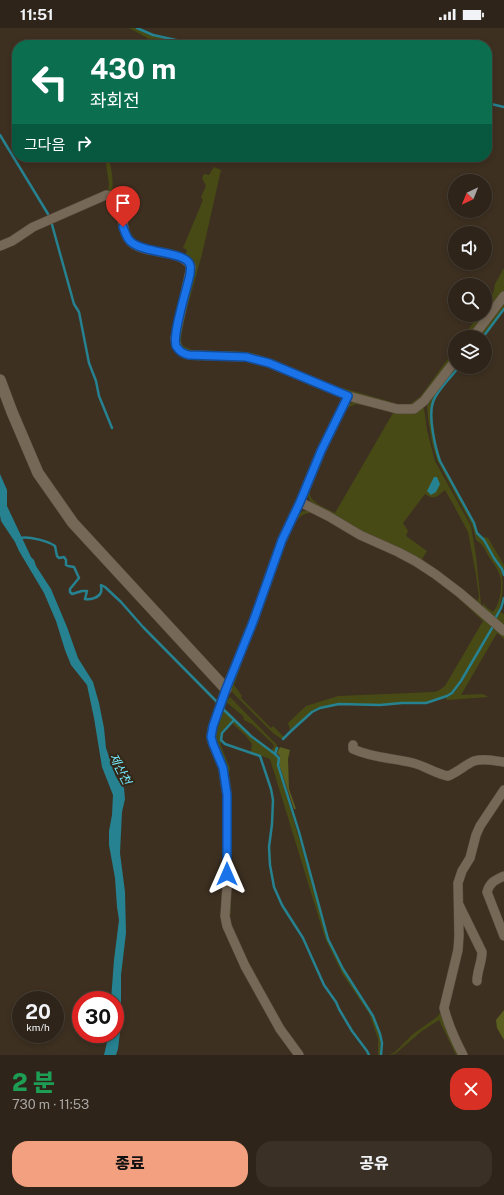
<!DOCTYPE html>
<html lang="ko">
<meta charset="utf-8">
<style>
body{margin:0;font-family:"Public Sans","Noto Sans KR",sans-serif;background:#3a3026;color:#f1f3f6;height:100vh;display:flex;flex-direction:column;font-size:15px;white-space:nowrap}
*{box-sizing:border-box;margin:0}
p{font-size:13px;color:#a7a4a2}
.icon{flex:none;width:22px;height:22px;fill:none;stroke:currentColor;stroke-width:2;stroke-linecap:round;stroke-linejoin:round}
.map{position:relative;height:1027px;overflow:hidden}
.details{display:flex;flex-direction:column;background:#2e2419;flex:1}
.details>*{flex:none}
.banner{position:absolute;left:12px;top:12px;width:480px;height:122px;border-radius:16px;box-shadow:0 2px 6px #0003,0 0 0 1px #494138;background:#0b6e4f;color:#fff;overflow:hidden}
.needle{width:26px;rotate:223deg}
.tools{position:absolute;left:448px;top:146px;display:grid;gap:8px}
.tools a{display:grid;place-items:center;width:44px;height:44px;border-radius:50%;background:#2e2419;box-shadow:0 2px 6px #0003,0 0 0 1px #494138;font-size:20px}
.speed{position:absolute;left:12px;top:963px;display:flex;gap:8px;font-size:20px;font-weight:700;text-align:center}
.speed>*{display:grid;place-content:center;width:52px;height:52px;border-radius:50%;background:#2e2419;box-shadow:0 2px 6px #0003,0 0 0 1px #494138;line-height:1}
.speed small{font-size:10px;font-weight:400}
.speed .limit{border:6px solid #d22;background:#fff;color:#111}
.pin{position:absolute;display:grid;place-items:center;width:34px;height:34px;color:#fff;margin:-41px -17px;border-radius:50% 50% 50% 0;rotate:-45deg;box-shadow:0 0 4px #0007}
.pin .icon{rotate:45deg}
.me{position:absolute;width:44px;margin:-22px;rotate:0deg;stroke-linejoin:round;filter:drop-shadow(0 0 3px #0008)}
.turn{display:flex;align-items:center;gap:14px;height:84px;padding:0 12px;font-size:18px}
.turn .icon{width:52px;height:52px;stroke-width:2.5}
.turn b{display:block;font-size:28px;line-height:34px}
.then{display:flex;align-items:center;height:38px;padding:0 12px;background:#0003;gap:8px;font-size:15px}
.round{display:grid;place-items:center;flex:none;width:42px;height:42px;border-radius:16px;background:#3a3026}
.headline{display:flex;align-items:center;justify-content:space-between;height:68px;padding:0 12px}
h1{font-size:24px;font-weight:800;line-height:30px;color:#1e9e55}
.button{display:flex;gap:8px;margin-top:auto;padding:8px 12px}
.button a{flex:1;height:46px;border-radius:16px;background:#f2a080;color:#111;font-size:16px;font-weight:800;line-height:46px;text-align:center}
.button a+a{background:#3a3026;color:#f1f3f6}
.status{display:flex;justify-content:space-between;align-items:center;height:28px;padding:0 20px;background:#2e2419;direction:ltr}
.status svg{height:11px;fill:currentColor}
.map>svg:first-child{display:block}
.green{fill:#474a14;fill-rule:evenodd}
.forest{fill:#5b5f1f}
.water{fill:#268290}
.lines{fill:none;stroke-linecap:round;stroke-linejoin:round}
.stream{stroke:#268290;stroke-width:2.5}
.minor-casing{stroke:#594e41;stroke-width:10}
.tertiary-casing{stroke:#594e41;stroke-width:12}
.minor{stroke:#766857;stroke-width:9}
.tertiary{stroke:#766857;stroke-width:11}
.route-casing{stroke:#114b97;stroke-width:10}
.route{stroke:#1a73e8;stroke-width:7}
.labels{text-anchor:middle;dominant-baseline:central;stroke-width:4;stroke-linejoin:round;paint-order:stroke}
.water-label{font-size:12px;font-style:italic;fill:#74eafd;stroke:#322617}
</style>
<div class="status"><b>11:51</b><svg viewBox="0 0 49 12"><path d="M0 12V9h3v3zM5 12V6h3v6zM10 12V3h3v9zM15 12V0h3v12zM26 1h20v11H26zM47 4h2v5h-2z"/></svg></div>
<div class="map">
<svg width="504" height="1027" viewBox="0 0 504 1027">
<rect width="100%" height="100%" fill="#3d3021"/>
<path class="green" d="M129,0H136L153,8L196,17H175L155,12L152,17H147L149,11Z
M105,129H109C111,141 114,152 112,165L108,164L109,156Z
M214,139L221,142L202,226L185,288L182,304L181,314L183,318L192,322L247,324L257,326L339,359L402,377L410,376L420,369L455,321V328L427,366L410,379L349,365L264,332L197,326L178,319L179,295L189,254L185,229L187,222L183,220L203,172L201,169L206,158L202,150L204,146L209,147Z
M504,240V265L469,309H464L478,287H485V278L490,272L494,262L495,256Z
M504,272V280L482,309H475Z
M455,339H458L442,359L433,374L431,382L432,396L436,422L439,433L474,495C476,505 478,506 484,513C488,518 490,525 493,530C495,534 499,537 501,540C504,555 503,575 496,589H497L500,584L504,586V599L483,580V575L486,579L493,584C500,576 503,559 500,548C498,541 493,535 489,529C485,522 483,516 476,512L472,497L437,432L432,415L428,390L427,379L429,371Z
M356,373L395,382L425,374L424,380L427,402L435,433L471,498L476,528L481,576L480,578L361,503L310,473L307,465L309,455L347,377ZM356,376L376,380L393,385L335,485C325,479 310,476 309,463L337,396L345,383L349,379ZM445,462L453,476L468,504L476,547L479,568L478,573L422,531L427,523L406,508L408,503L403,495L425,466C435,473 437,468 445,462Z
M310,482L395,525L434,548L492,597L461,653L451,665L447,668L426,675L402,674L380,677L339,676L320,679L312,684L290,702L288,695L306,678L338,668L433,664L438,663L445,658L483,593L445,558L431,548L405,532L336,496L312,485C302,484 296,492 291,500L234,657L242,668L241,670L271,700L273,698L284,709L283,711L280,710L273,705L233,665L231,662V659L283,515L298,487L303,483Z
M480,508L488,510L504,537V546C502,539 497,534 493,528C489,521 487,514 480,508Z
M493,599L504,608V611L497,605L461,667L483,666L488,669L447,672L446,670L454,665L462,654Z
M230,669L277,717L275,725L272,722L274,718L273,716L252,696L244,692L243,688L226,674Z
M222,679L234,692C230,696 225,699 222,703C216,714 227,730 230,740L229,746L230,784V850L231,886L229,888L228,891L237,913L257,949L272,981L282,997L303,1027H301L280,998L236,914L228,896L226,888L229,865L230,784L226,742C225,736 222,731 219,725C212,707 215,697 222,679Z
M234,693L251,708L276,727L278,730V737L282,753L318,874L328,911L343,942L372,988L380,1006L381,1015L380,1027H378V1011L369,985L343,947L325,910L270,731L251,724L252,716L246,708L232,695Z
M440,985L461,1027H456L439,992L422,1003L395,1026L389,1027L395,1024L413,1006L437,989Z"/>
<path class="forest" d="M280,719L290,722L288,731L289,761L296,781H294L279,736L280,728L277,725Z
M504,982V1012L497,1000L496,992Z"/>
<path class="water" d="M0,446L7,462V478L31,529L34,532L36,538L51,561L67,599L78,630L93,654L99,675L104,700L106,720L116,749L124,760L125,771L122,784L120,825L125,864L126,905L121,947V996L118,1021L116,1027H104L109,1006H115V972H111L114,932L119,892L117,879L115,850L109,817V803L112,787L113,767L102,739L94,690L87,657L71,637L65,622L56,593L44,565L19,523L15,514L1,493L0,487Z
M434,449H437L440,456L436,464L431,467L427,463Z"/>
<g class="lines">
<path class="stream" d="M137,0L153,7L199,17
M487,75L504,79
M0,107L48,186
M51,193L74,276L79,284L89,335L96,353L99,368L112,400
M483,309L504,281
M459,339C451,349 437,362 433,374C428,388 435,419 440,433L474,495L477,505L484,512L494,530L502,541L504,547
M20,510C29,508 48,513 55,518L57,528L59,530L64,529L66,532V537L68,538L74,539L79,550L70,561V564L72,566L82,563H87L85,571C90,572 99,570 101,564C102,562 101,560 101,557L105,559L121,574L143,599L218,675
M496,589L501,580L504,570
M223,681L251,708L275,726L277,720
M234,692L222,705L221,712L225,716L260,728L271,761L273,772L272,796L269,819L270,837L274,859L282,877L303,910L324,957L336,974L339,981L352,1003L367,1023L369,1027
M283,711L291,703L312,684L320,680L339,676L380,677L402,675H426L447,668L452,665L461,653L492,600
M275,726L279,730L278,737L283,753L299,804L328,911L343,941L373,988L380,1006L382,1015L381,1027"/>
<defs>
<path id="minor" d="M0,218L12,213L33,199L106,167C131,169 115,201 132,215C147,227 183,221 191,239L175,310C176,319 179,325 189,327L246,329L269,335L348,368L397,381H414L424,373L455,333
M473,309L504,268
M300,474L328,488L360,507L398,524L415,533L435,546L460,565L504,603
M353,717V721C372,730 393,730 413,735C425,738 436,746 448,748C458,744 465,737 474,733C484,730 495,733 504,734
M504,848C495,852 490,854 487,864L504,908
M459,877L482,924C482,934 477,943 477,953
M299,1027L280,1001L245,938L227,898L225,888L227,859V767L223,740L213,716L211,709L213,698L226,661L253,594L282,512L300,474L321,423L348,368
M463,1027C455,1012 448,996 444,980L458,922L459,908L458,855L462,843L470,830L476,807L480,798L504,762"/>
<path id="tertiary" d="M0,352L12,384L38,445L73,495L226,661"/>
</defs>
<use href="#minor" class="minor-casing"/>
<use href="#tertiary" class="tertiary-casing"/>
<use href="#minor" class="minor"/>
<use href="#tertiary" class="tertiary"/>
</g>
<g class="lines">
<defs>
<path id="route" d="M123,199C125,204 126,209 130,213C143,226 186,223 190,237C191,240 190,243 190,246C187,261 172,306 176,318C179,323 183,326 189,327L246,329L269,335L348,368L321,423L300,474L282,512L253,594L226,661L213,698L211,709L213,716L223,740L227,767V846"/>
</defs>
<use href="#route" class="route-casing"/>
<use href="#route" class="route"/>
</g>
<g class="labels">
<g class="water-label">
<text transform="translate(120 741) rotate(63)">제산천</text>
</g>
</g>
</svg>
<div class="tools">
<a><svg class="needle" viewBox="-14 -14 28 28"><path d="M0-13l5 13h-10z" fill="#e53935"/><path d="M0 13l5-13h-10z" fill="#a7a4a2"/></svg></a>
<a><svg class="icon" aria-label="sound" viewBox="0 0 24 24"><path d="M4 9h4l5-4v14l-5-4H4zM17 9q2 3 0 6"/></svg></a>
<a><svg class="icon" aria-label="search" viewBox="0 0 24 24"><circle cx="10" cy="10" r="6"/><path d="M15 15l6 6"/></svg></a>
<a><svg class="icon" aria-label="layers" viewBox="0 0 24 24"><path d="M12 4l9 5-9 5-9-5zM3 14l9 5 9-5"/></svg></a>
</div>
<div class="speed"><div>20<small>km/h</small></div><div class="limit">30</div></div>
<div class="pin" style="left:123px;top:199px;background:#d93025"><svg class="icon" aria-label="arrive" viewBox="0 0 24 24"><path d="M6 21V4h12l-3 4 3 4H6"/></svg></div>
<svg class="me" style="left:227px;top:846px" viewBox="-20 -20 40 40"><path d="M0-17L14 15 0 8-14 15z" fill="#1a73e8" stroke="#fff" stroke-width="4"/></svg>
<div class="banner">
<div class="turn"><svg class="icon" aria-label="left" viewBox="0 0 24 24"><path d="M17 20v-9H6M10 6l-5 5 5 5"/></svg><div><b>430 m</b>좌회전</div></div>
<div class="then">그다음<svg class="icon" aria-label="right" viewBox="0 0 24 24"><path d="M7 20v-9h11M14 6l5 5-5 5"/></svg></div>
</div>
</div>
<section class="details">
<div class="headline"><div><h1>2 분</h1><p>730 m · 11:53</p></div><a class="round" style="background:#d93025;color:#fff"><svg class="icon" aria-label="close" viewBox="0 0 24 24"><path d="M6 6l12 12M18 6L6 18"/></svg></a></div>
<div class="button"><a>종료</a><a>공유</a></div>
</section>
